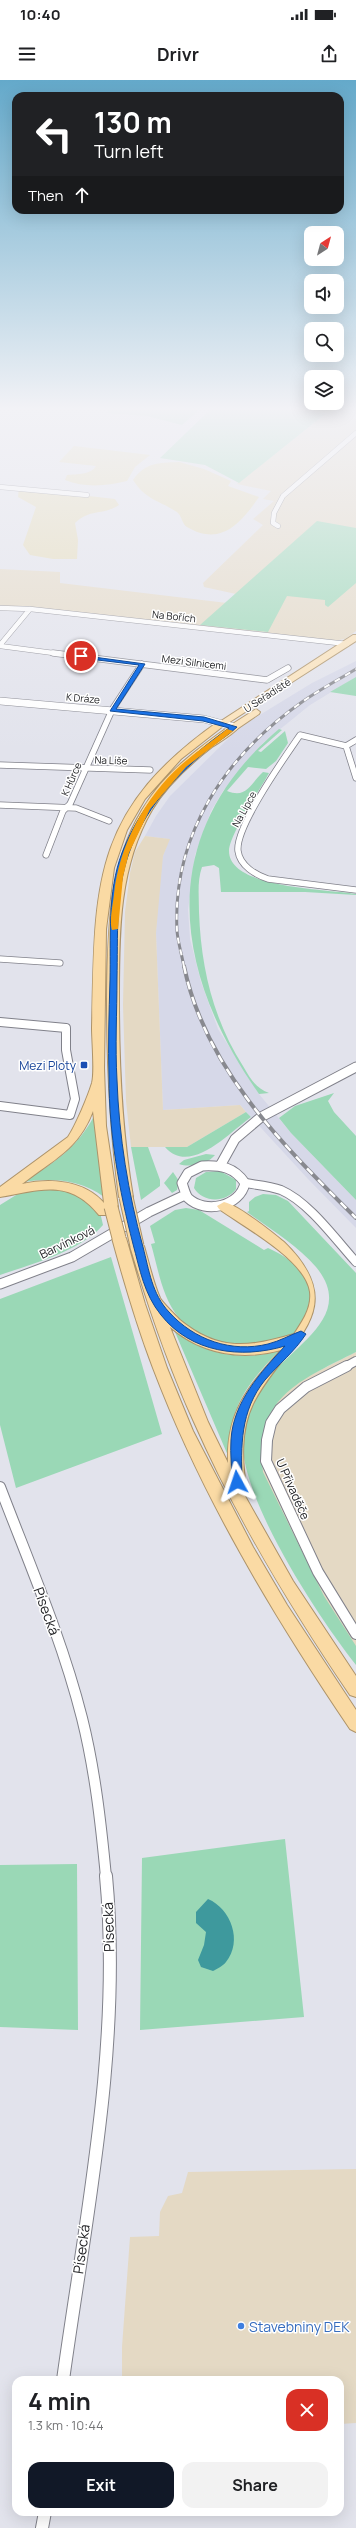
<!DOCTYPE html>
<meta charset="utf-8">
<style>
body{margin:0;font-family:Manrope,sans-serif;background:#f2f2f2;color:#202124;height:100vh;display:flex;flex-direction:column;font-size:15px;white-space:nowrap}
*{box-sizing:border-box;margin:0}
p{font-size:13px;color:#757577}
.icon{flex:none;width:22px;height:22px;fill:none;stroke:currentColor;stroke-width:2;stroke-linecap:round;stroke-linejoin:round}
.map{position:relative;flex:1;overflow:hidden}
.details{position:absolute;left:12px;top:2296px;width:332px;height:140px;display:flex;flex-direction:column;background:#fff;border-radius:12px;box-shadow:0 4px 16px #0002}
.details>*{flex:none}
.banner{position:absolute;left:12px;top:12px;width:332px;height:122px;border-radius:12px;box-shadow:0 4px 16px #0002;background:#202124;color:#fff;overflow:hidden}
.needle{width:26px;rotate:36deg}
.controls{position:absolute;left:304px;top:146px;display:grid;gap:8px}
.controls a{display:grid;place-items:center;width:40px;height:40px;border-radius:8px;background:#fff;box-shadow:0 4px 16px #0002;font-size:20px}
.pin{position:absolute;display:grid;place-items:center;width:34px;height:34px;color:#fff;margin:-17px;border:2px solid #fff;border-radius:50%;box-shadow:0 1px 4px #0007}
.me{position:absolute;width:44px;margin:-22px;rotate:355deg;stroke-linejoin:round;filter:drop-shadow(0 0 3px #0008)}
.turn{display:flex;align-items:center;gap:14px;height:84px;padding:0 16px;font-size:18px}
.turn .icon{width:52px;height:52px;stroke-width:2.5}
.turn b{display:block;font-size:28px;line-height:34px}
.then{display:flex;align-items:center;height:38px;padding:0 16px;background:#0003;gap:8px;font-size:15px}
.round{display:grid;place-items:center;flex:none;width:42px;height:42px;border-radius:12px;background:#f2f2f2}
.head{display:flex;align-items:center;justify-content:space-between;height:68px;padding:0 16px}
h1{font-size:24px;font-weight:700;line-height:30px}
.action{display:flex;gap:8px;margin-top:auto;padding:8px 16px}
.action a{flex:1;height:46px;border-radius:12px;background:#111827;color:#fff;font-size:16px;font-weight:700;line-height:46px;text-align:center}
.action a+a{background:#f2f2f2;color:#202124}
.status{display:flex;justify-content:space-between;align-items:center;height:28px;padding:0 20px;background:#fff;direction:ltr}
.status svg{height:11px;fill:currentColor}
header{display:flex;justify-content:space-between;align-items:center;height:52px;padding:0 16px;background:#fff;font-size:18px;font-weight:700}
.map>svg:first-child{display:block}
.built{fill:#d6d8e8}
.industrial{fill:#e4d9c4}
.green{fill:#9ad8b6}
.sand{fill:#e4dab5}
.water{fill:#3e999d}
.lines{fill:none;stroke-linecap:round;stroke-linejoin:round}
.minor-far4-casing{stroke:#80818a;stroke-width:5.5}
.minor-far3-casing{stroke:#80818a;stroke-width:7}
.minor-far2-casing{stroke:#80818a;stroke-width:10}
.minor-far1-casing{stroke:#80818a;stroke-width:12}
.minor-casing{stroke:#80818a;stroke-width:14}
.tertiary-far1-casing{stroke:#80818a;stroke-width:8}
.tertiary-casing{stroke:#80818a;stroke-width:11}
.primary-casing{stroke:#ad9369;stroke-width:2}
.trunk-casing{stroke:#ad9369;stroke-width:2}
.minor-far4{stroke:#fff;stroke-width:4.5}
.minor-far3{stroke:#fff;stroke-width:5.5}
.minor-far2{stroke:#fff;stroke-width:8}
.minor-far1{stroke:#fff;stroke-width:10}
.minor{stroke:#fff;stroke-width:12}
.tertiary-far1{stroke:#fff;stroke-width:7}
.tertiary{stroke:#fff;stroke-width:9}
.primary{fill:#fbe3bb;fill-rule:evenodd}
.trunk{fill:#fadaa4;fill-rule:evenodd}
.rail-far1-casing{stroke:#88898f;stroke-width:3}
.rail-casing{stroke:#88898f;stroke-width:4}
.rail-far1{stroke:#fff;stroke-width:2;stroke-dasharray:6;stroke-linecap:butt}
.rail{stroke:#fff;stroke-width:2.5;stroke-dasharray:8;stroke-linecap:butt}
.trunk-bridge-casing{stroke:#ad9369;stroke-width:15;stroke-linecap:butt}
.trunk-bridge{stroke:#fadaa4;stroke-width:13}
.route{fill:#1a73e8;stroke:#114b97}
.slow{fill:#f59e0b}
.transit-dot{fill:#1a4fb4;stroke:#fff;stroke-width:1.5}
.shop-dot{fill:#3f7fe0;stroke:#fff;stroke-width:1.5}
.labels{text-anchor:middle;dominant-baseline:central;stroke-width:3;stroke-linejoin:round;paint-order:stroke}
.far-street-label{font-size:10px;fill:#222326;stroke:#fff}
.transit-label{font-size:12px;fill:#164399;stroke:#fff;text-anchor:end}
.street-label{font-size:12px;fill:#222326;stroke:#fff}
.near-street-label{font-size:14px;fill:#222326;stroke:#fff}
.near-shop-label{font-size:14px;fill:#366cbe;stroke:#fff;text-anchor:start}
</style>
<div class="status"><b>10:40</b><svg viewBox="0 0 49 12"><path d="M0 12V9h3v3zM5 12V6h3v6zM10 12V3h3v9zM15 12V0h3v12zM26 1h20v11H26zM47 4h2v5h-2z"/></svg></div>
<header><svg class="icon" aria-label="menu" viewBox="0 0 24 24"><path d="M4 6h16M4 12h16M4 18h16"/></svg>Drivr<svg class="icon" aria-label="share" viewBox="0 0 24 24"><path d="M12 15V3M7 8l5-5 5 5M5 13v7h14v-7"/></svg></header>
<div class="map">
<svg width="356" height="2448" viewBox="0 0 356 2448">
<rect width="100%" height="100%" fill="#e2e3ec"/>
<path class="built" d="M356,581V597L310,625L263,663L223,711L211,731L195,775L188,830L190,859L201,902L218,949L259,1014L291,1053L356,1120V1148L308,1099L240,1025L163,1030L156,853L158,802L163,776L169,759L145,756L156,736L170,716L240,647L312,603Z"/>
<path class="industrial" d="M323,328H356V551L345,559L332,561L0,527V489L60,492V503L227,523L236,514L204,507L203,503L263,445L253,439L274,421L263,419L271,411L237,404L328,332L320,330Z
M145,756L170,759L163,776L156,853L163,1030L240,1025L246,1032L187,1067H131L126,1021L123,925L125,832L130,793L135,772Z
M356,1272V1582L250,1379L279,1311Z
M356,2089V2343L340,2344V2300H122V2267L130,2157L159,2156L160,2132L168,2116L182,2113L188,2092Z"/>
<path class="green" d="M111,328H201L182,345L147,336L106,333Z
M212,328H288L325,334L239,403L205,385L160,378Z
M317,441L356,448V503L328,527L325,525V520L287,516L268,552L200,545Z
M356,597V616L330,612Z
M279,649L282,650L258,671L261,672L285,651L288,663L276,681L266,689L248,687L227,711C247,719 250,704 263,692L269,693C260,710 229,755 229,771C229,809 329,809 356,814V815L305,812H221L219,788L214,785L202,787C197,801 199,817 199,832C201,887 213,939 243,986C250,998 255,1008 269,1013L259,1014C172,891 154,755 279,649Z
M334,1013L328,1021L334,1032L356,1056V1120L291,1053L279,1038L295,1026Z
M246,1032L251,1037C229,1053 190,1096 165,1067H187Z
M94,1036L104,1117C80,1099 51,1098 22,1102C51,1086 78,1067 94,1036Z
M131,1067H148L160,1100V1106L141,1120Z
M206,1074L215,1075C208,1084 190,1088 179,1084L184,1080Z
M220,1091L236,1100V1109C226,1123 203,1123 194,1108L196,1098L206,1092Z
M173,1092L179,1101L177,1110L172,1113L164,1103Z
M40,1108L72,1111L100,1132L103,1145C81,1171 32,1184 0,1195V1125L21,1112Z
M263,1114L276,1115L288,1121L356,1193V1272C299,1301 254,1317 263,1392L324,1516L356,1566V1585C319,1538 234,1411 243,1351C246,1331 259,1311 271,1295C297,1263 355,1234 316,1187C297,1165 270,1149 247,1132L249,1131V1122L255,1117Z
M186,1128L199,1130L264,1170L268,1168C286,1176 315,1194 313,1217C312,1222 309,1227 307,1231C305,1236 304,1242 302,1246C287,1265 255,1266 234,1264C211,1262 194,1256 179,1238C162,1218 158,1188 151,1164L155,1163L150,1146L175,1130Z
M111,1177L162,1354L16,1408L0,1345V1219Z
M175,1252C207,1275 241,1281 279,1271C246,1305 228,1328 229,1378Z
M285,1759L304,1937L140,1950L142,1778Z
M77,1784L78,1950L0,1947V1785Z"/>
<path class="sand" d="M74,366L150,375L135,387L127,401C106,406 85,408 65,400L67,395C77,394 91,395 96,386L59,382Z
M179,382L204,389L231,401L228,406L259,417C241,443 221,467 187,447C182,444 182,436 177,432C158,420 146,420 133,400C146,382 158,383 179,382Z
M19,408L115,419L119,425C102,436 91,428 75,443L78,460L77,479H53L30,475L23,465L36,427L18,417Z"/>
<path class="water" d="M208,1819C231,1829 243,1861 226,1882C223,1886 217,1889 213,1891L201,1887L198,1880L204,1865L206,1852L196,1843V1832Z"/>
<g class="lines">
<defs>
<path id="minor-far4" d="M0,407L87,415
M278,446L273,443L274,433L283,416L356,353
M0,528L30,529L347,564
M0,565L30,529
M0,566L61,574"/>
<path id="minor-far3" d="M53,573L267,600L288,588
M346,666L356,660
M0,685L150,690
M356,698L346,666L300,655C285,677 235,747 238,771C240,786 256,795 268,799L356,810
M0,725L76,728L109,741
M46,775L63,731L70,724L112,630L142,584
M0,879L60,883"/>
<path id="minor-far2" d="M0,942L66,948V970L75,1019L70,1035L0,1026
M245,1103C257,1105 270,1106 281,1110C309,1122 336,1160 356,1182
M345,1287L356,1281"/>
<path id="minor-far1" d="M347,1286L306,1307L280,1329L271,1343L267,1360L266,1381L318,1492L356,1554
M0,1407C29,1483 62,1559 82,1638C95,1690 101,1744 106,1797"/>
<path id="minor" d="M63,2300C86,2134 122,1964 106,1796
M42,2448L45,2432"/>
<path id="tertiary-far1" d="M0,621L204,639L234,647"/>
<path id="tertiary" d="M202,1086C221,1085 234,1087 245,1103C240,1127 205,1134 188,1118C185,1114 184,1108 182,1103L188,1093Z
M220,1086L235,1059L261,1037L356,987
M0,1204L72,1177L149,1132L185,1115"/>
<path id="primary" d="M353,555H356V561L225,645L218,643Z
M256,629L260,632L259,634L237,649H231V645Z"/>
<path id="trunk" d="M219,641L227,643L181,679L145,719L127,750L114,788L106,849L104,988L106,1046L118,1127L116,1130L110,1131L109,1135H99C69,1098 40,1110 0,1117V1107L68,1057C76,1045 88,1016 92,1003C95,992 92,961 92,948C95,804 91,731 219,641ZM93,1031L104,1123C84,1100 50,1098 22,1104C53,1080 79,1069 93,1031Z
M231,645L239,647C232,655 221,661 212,667C189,685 167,705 152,730C118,788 119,856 119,921C119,988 122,1051 133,1117L126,1121L119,1117C110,1051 107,987 107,921C108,856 107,788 142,730C163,694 197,669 231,645Z
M224,1122C240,1126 270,1151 284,1162C356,1232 283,1263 253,1324C240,1351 242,1383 247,1413L245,1416L293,1501L356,1596V1617L350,1615C291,1528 237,1439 194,1342C168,1285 148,1226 130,1166L137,1161L144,1166C149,1183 153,1202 160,1218C162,1222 176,1236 180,1240C219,1272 249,1267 294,1254C302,1242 312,1228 310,1212C306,1180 244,1147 219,1129L217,1126ZM170,1247C201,1274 241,1281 281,1270C249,1306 226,1331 228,1383L208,1342Z
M119,1153L126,1158L145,1224L167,1288L193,1351L253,1467L287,1525L356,1630V1652L350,1649C273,1535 202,1417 153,1288C137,1246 124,1202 112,1158Z"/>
</defs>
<use href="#minor-far4" class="minor-far4-casing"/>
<use href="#minor-far3" class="minor-far3-casing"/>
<use href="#minor-far2" class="minor-far2-casing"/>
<use href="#minor-far1" class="minor-far1-casing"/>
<use href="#minor" class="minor-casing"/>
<use href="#tertiary-far1" class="tertiary-far1-casing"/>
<use href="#tertiary" class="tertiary-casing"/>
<use href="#primary" class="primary-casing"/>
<use href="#trunk" class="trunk-casing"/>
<use href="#minor-far4" class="minor-far4"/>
<use href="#minor-far3" class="minor-far3"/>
<use href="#minor-far2" class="minor-far2"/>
<use href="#minor-far1" class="minor-far1"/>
<use href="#minor" class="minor"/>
<use href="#tertiary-far1" class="tertiary-far1"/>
<use href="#tertiary" class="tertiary"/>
<use href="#primary" class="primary"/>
<use href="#trunk" class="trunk"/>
<defs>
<path id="rail-far1" d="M184,887C182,875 178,863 177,851C172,755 225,676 302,622C319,610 338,600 356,589"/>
<path id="rail" d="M184,886C205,989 284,1066 356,1138"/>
</defs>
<use href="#rail-far1" class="rail-far1-casing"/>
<use href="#rail" class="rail-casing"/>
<use href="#rail-far1" class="rail-far1"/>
<use href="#rail" class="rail"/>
<defs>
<path id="trunk-bridge" d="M126,1117L137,1166
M111,1127L119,1158"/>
</defs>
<use href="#trunk-bridge" class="trunk-bridge-casing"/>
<use href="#trunk-bridge" class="trunk-bridge"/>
</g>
<linearGradient id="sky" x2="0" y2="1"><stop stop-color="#64a9ca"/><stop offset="0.49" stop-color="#f2f2f6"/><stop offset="1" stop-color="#f2f2f6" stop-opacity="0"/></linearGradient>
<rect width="356" height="671" fill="url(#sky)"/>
<path class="route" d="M79,575L145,584L116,629L204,637L237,647C228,656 216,662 206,671C172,699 144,731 129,773C115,812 118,857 117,898C117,932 115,966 117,1000C119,1056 128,1113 143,1167C149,1190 152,1214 169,1232C194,1260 232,1273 268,1264C280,1261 290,1255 301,1251L306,1254C295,1271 278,1285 265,1300C240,1331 241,1366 242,1402L237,1406L232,1402C232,1388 230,1374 231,1360C233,1322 261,1292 285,1266C241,1279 191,1273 161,1235C144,1214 140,1190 133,1164C119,1110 109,1053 109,998C108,965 109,933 110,900C111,859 107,812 122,773C143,718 183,681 229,648L203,641L110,631L139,585L81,578Z"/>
<path class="slow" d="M227,649L233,651L186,687L150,729L129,773L123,797L118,849L112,850C109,841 113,824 114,814C119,766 145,717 181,685C196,672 212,661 227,649Z"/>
<rect class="transit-dot" x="80" y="981" width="8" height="8" rx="2"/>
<circle class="shop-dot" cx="241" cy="2246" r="4"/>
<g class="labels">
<g class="far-street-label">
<text transform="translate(174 536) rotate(6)">Na Bořích</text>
<text transform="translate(194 582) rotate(7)">Mezi Silnicemi</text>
<text transform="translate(267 615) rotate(-33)">U Seřadiště</text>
<text transform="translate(83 618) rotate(5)">K Dráze</text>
<text transform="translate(111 680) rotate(2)">Na Líše</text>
<text transform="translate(71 699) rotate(-66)">K Hůrce</text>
<text transform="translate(244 729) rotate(-61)">Na Lipce</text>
</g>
<g class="transit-label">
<text x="76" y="985">Mezi Ploty</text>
</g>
<g class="street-label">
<text transform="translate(67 1162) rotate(-26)">Barvínková</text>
<text transform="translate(293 1409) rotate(66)">U Přivaděče</text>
</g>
<g class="near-street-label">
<text transform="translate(47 1531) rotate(70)">Písecká</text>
<text transform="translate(108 1847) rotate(-92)">Písecká</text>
<text transform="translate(81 2169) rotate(-82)">Písecká</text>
</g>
<g class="near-shop-label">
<text x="249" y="2246">Stavebniny DEK</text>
</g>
</g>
</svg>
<div class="controls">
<a><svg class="needle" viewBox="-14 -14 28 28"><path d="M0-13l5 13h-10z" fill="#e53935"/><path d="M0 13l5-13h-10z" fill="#757577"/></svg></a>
<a><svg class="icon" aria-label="sound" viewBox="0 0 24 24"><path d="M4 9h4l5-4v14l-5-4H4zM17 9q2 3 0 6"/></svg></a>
<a><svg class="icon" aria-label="search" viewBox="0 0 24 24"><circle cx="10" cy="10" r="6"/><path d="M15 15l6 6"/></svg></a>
<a><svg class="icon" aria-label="layers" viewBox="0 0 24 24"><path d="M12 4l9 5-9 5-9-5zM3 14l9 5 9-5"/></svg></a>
</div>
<div class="pin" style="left:81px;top:576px;background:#d93025"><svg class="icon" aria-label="arrive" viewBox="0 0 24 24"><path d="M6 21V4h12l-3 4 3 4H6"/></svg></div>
<svg class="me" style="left:237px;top:1402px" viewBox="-20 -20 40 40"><path d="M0-17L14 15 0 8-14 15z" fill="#1a73e8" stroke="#fff" stroke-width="4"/></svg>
<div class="banner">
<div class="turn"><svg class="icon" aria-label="left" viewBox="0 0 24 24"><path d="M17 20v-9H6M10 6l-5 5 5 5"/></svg><div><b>130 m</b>Turn left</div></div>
<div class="then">Then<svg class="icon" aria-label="ahead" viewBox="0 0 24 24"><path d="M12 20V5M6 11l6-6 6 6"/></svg></div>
</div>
<section class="details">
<div class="head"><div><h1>4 min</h1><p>1.3 km · 10:44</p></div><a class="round" style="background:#d93025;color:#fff"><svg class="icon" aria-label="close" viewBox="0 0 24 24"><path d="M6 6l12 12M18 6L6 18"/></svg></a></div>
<div class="action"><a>Exit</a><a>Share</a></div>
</section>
</div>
